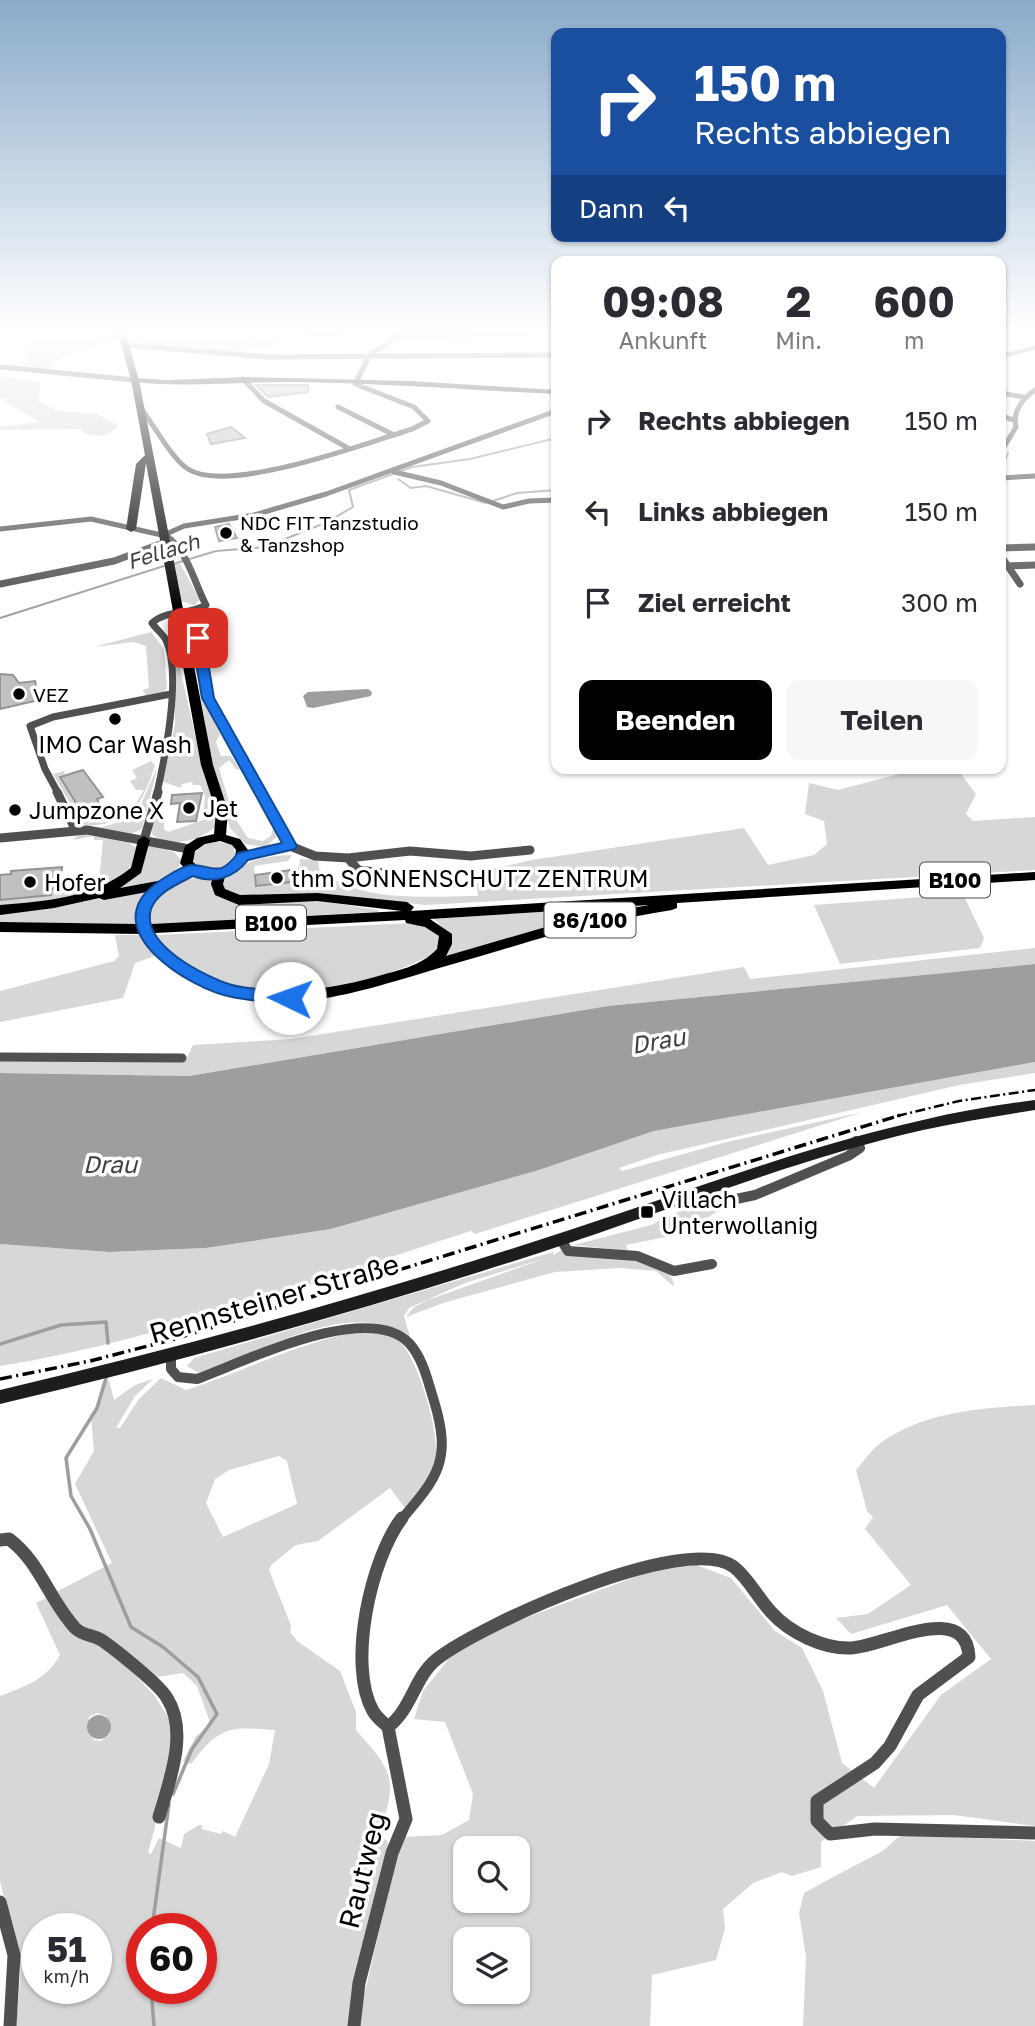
<!DOCTYPE html>
<html lang="de">
<meta charset="utf-8">
<style>
body{margin:0;font-family:"Golos Text",sans-serif;background:#f7f7f7;color:#2b2b33;height:100vh;display:flex;flex-direction:column;font-size:26px;white-space:nowrap}
*{box-sizing:border-box;margin:0}
p{font-size:23px;color:#7c7c81}
.icon{flex:none;width:38px;height:38px;fill:none;stroke:currentColor;stroke-width:2;stroke-linecap:round;stroke-linejoin:round}
.map{position:relative;flex:1;overflow:hidden}
.details{position:absolute;left:551px;top:256px;width:455px;height:518px;display:flex;flex-direction:column;background:#fff;border-radius:14px;box-shadow:0 2px 5px #0004}
.details>*{flex:none}
.banner{position:absolute;left:551px;top:28px;width:455px;height:214px;border-radius:14px;box-shadow:0 2px 5px #0004;background:#1a4fa0;color:#fff;overflow:hidden}
.fabs{position:absolute;left:453px;top:1836px;display:grid;gap:14px}
.fabs a{display:grid;place-items:center;width:77px;height:77px;border-radius:14px;background:#fff;box-shadow:0 2px 5px #0004;font-size:35px}
.speed{position:absolute;left:21px;top:1913px;display:flex;gap:14px;font-size:35px;font-weight:700;text-align:center}
.speed>*{display:grid;place-content:center;width:91px;height:91px;border-radius:50%;background:#fff;box-shadow:0 2px 5px #0004;line-height:1}
.speed small{font-size:18px;font-weight:400}
.speed .limit{border:10px solid #d22;background:#fff;color:#111}
.pin{position:absolute;display:grid;place-items:center;width:60px;height:60px;color:#fff;margin:-30px;border-radius:14px;box-shadow:0 4px 10px #0006}
.me{position:absolute;width:77px;margin:-38px;rotate:273deg;stroke-linejoin:round;filter:drop-shadow(0 0 5px #0008)}
.turn{display:flex;align-items:center;gap:24px;height:147px;padding:0 28px;font-size:32px}
.turn .icon{width:91px;height:91px;stroke-width:2.5}
.turn b{display:block;font-size:49px;line-height:60px}
.then{display:flex;align-items:center;height:66px;padding:0 28px;background:#0003;gap:14px;font-size:26px}
.eta{display:flex;justify-content:space-evenly;align-items:center;height:119px;text-align:center}
.eta b{font-size:42px;font-weight:700;line-height:49px}
.cta{display:flex;gap:14px;margin-top:auto;padding:14px 28px}
.cta a{flex:1;height:80px;border-radius:14px;background:#000;color:#fff;font-size:28px;font-weight:700;line-height:80px;text-align:center}
.cta a+a{background:#f7f7f7;color:#2b2b33}
ul{padding:0;list-style:none}
li{display:flex;align-items:center;gap:21px;height:91px;padding:0 28px}
li div{flex:1}
li b{display:block;font-size:26px}
li em{font-style:normal}
.map>svg:first-child{display:block}
.green{fill:#d7d7d7;fill-rule:evenodd}
.water{fill:#9e9e9e}
.lines{fill:none;stroke-linecap:round;stroke-linejoin:round}
.stream-far1{stroke:#9e9e9e;stroke-width:2}
.stream{stroke:#9e9e9e;stroke-width:3.5}
.building{fill:#c0c0c0;stroke:#949494;stroke-width:2}
.minor-far4{stroke:#505050;stroke-width:5}
.minor-far3{stroke:#505050;stroke-width:7}
.minor-far2{stroke:#505050;stroke-width:9}
.minor-far1{stroke:#505050;stroke-width:10}
.minor{stroke:#505050;stroke-width:13}
.secondary{fill:#1d1d1d;fill-rule:evenodd}
.primary{fill:#000;fill-rule:evenodd}
.rail-far1{stroke:#000;stroke-width:2.5;stroke-dasharray:10 3.5 2 3.5;stroke-linecap:butt}
.rail{stroke:#000;stroke-width:3.5;stroke-dasharray:12 4.5 2 4.5;stroke-linecap:butt}
.route{fill:#1a73e8;stroke:#114b97;stroke-width:2}
.poi-dot{fill:#000;stroke:#fff;stroke-width:2.5}
.labels{text-anchor:middle;dominant-baseline:central;stroke-width:7;stroke-linejoin:round;paint-order:stroke}
.far-poi-label{font-size:19px;fill:#000;stroke:#fff;text-anchor:start}
.far-water-label{font-size:21px;font-style:italic;fill:#3f3f3f;stroke:#fff}
.shield{fill:#fff;stroke:#4c4c4c;stroke-width:2}
.shield-label{font-size:21px;font-weight:bold;fill:#000}
.poi-label{font-size:23px;fill:#000;stroke:#fff;text-anchor:start}
.water-label{font-size:24px;font-style:italic;fill:#3f3f3f;stroke:#fff}
.near-street-label{font-size:28px;fill:#000;stroke:#fff}
</style>
<div class="map">
<svg width="1035" height="2026" viewBox="0 0 1035 2026">
<rect width="100%" height="100%" fill="#fff"/>
<path class="green" d="M37,330H114L118,339L104,342L91,351C74,347 58,362 45,371L21,368Z
M130,330H280L283,333L269,349L250,348L244,355L134,345Z
M0,376L41,383L38,401L58,411L97,414L119,426C103,437 106,438 84,433L81,429L0,430V427L40,422L6,402V398H0Z
M180,563L200,600L194,605L181,601L174,564Z
M194,615L200,617L194,640L203,696L220,735L216,742L221,756H231L240,769L237,770L229,760L219,768L233,815L248,838L263,841L271,836L273,828L260,807H263L279,835L265,847L245,844L230,828L213,769L187,618Z
M151,632L164,649L167,688L164,692L146,696L143,690L149,688L146,646L133,642L94,647Z
M175,646L205,779L216,808L215,827C201,841 168,849 152,834L151,824L164,811V829L168,832L203,820L205,796L200,785H193L192,782L182,784L181,788L161,781L175,725Z
M151,761L155,765C145,795 138,817 104,824C95,825 89,827 82,824L53,774L64,771L65,774L59,776L84,820L89,823L127,809L132,810L144,790H136L130,781L137,778L132,770Z
M157,769L142,829L131,834L98,828C148,816 137,806 157,769Z
M958,770L976,794L966,814L973,821L1035,817V870L426,905L342,896L250,900L224,889L223,881C242,860 265,856 292,855L288,861L254,866L256,885L299,871L300,859L318,860L319,869C360,904 428,896 478,896L475,873L532,860L744,828L768,865L814,855L827,844L824,821L805,814L809,783L838,790L907,772Z
M79,834L125,840L137,848L135,868L102,888L60,900L0,908V900L51,895L52,889H80L82,885L99,881L103,840H94V836L73,840Z
M214,841L233,845L236,859C221,869 212,874 194,864L193,855L201,846Z
M145,844L174,852L181,860C179,885 120,891 100,894C126,881 147,878 145,844Z
M196,878H214L233,902L247,905L307,899L379,910L377,912L150,924C146,896 172,882 196,878Z
M153,889L138,907V924L0,923V913Z
M963,894L984,938L980,948L840,964L814,905Z
M642,905L443,958C459,942 445,930 434,919Z
M413,923L434,930L440,937L439,951C368,992 206,1024 157,935Z
M115,935H142L155,956L135,963L123,998L0,1022V991L114,961L119,956Z
M1035,948V964L608,1006L189,1076L0,1073V1059L185,1061L193,1045L291,1039L744,967L750,979Z
M1035,1062V1073L959,1085L657,1155L619,1168L622,1171L727,1142L863,1112L475,1234L471,1231C316,1280 161,1340 0,1366V1244L109,1252L206,1248L331,1229L539,1170L654,1131Z
M728,1205L680,1234L626,1245L628,1251L574,1245L651,1225L690,1206L701,1210Z
M561,1250L617,1255L668,1272L674,1283L673,1286L656,1271L619,1268L555,1272L443,1303L406,1317L414,1307L428,1300L546,1258L465,1283L409,1308L404,1316L410,1337C352,1297 267,1349 209,1371L197,1372L187,1366L194,1358L553,1252L554,1255Z
M356,1332C370,1332 386,1331 398,1340C418,1356 442,1438 435,1463C431,1481 416,1493 405,1508L390,1488L318,1541L296,1545L271,1565L269,1570L291,1626L290,1632L297,1641L340,1671L356,1712V1730C394,1773 398,1778 379,1834L388,1842L387,1861L358,1975L350,2026H16L21,1968L0,1881V1696C26,1686 46,1680 60,1655L36,1603L50,1596L72,1629L101,1643L126,1665L154,1695L170,1720L175,1733L174,1748L155,1806V1828L148,1852L151,1854L159,1838L181,1848L184,1834L199,1825H202V1829L221,1834L223,1831L235,1837L269,1764L275,1730C229,1727 221,1725 191,1764L183,1761L196,1736L211,1725L197,1686L183,1673L150,1678L125,1650L72,1619L56,1592L112,1563L75,1484L94,1451L91,1416L99,1401L102,1383L109,1380L114,1400L135,1385L153,1379L135,1396L116,1428H120L139,1399L161,1378L186,1390C244,1371 296,1344 356,1332ZM279,1456L287,1461L297,1504L223,1537L206,1503L215,1479L229,1470ZM97,1713L106,1716L110,1734L101,1741L94,1740L89,1732V1717ZM37,1928H96V1988H37ZM142,1928H201V1988H142Z
M1035,1405V1826L954,1815L857,1816L821,1842V1867L792,1876L782,1872L753,1883L723,1909L725,1928L716,1960L652,1975L650,2026H357L401,1837L442,1835L469,1820L473,1794L445,1722L414,1719L423,1691L452,1655L499,1628L648,1572L696,1565L731,1578L775,1631L802,1648L823,1691L842,1763L874,1788L941,1695L991,1659L947,1605L851,1634L836,1618L868,1614L911,1585L865,1529L873,1517L867,1511L856,1470C864,1461 872,1449 882,1442C926,1411 982,1408 1035,1405ZM466,1848H518V1900H466ZM466,1939H518V1992H466Z
M906,1835L1035,1841V2026H803L806,1956L799,1913L804,1893C829,1879 854,1866 879,1853C891,1847 893,1837 906,1835Z"/>
<path class="water" d="M368,689L372,692L371,696L313,708L307,707L303,696L308,692Z
M1035,964V1062L654,1131L539,1170L331,1229L206,1248L109,1252L0,1244V1073L189,1076L608,1006Z
M87 1727a12 12 0 1 1 24 0a12 12 0 1 1-24 0Z"/>
<g class="lines">
<path class="stream-far1" d="M1001,471L1008,453
M398,479L411,488L426,486L486,503
M493,501L517,493L556,490
M173,564L216,551L265,547L325,523L353,507L349,490L412,467L470,459L556,438
M0,618L167,565"/>
<path class="stream" d="M0,1344L61,1325L106,1322L108,1343
M107,1375L97,1408L66,1458L71,1496L90,1529L131,1627L163,1647L198,1677L217,1714L192,1749L173,1794
M152,1928L169,1804
M151,1988L154,2026"/>
</g>
<path class="building" d="M256,385H308V392L268,397Z
M231,427L245,438L211,444L207,434Z
M229,524L237,538L219,541L215,527Z
M0,674L13,675L19,683L35,681L39,700L0,709Z
M83,770L103,797L97,799L103,811L93,814L95,818L87,821L60,777Z
M202,793L196,821L177,822L180,803L171,804L172,795Z
M62,867L59,888L52,889L51,895L0,900V875L11,874V871Z
M299,869L300,881L256,886L255,875Z"/>
<g class="lines">
<path class="minor-far4" d="M284,330L324,334L361,330
M397,337L528,333L533,330
M127,345L268,357L556,355
M0,367L135,380
M243,379L264,401L348,448
M1001,393L1024,397
M139,405C151,421 172,459 188,469C227,495 367,443 412,429L428,421L414,407L355,384L370,355L397,337L396,330
M338,407L394,435
M1001,416L1014,420
M1001,452L1016,427C1012,412 1023,398 1035,390
M394,472L441,483L503,507L529,501L556,500
M1001,478L1035,476
M0,529L91,519L166,536
M164,535L184,526L254,515L326,494L556,411"/>
<path class="minor-far3" d="M1001,548L1035,547
M1001,556L1020,584
M1007,566L1035,565
M0,584L114,561L171,540
M204,608L206,613L198,638L208,698L261,793
M58,793L45,769L30,726L53,717L171,694
M157,793C165,757 182,675 166,640C163,634 156,629 152,623C167,609 189,616 206,605C193,580 187,547 162,534"/>
<path class="minor-far2" d="M57,792L76,831
M0,838L87,830L189,849
M144,840L158,792
M290,846L315,856L348,858L410,851L471,856L530,850
M243,856L290,846L260,792
M348,858L358,870L393,874
M0,1057L182,1058"/>
<path class="minor-far1" d="M690,1198L703,1206L755,1195L848,1156L860,1148L856,1141
M561,1240L568,1251L637,1256L674,1271L712,1264
M171,1357V1369L178,1377L197,1379C244,1362 367,1300 409,1343C423,1358 428,1382 434,1401C452,1460 438,1477 401,1520"/>
<path class="minor" d="M402,1518C371,1558 347,1665 373,1711C376,1717 383,1722 388,1727C412,1709 414,1677 437,1659C480,1625 686,1531 734,1567C749,1579 758,1598 771,1612C790,1633 823,1649 851,1648C883,1647 966,1599 969,1657L918,1695L890,1746L875,1763L817,1801V1821L830,1834L875,1829L1035,1833
M0,1540L9,1539C40,1562 48,1598 75,1628C83,1636 95,1635 103,1641C117,1651 160,1685 167,1698C189,1732 169,1782 159,1817
M0,1902L14,1955L10,2026
M354,2026L359,1983L392,1853L406,1819L388,1727"/>
<path class="secondary" d="M1035,346V350L1001,358V354Z
M247,377L410,381L556,390V394C469,390 382,383 295,382C242,381 188,388 135,382L131,380L135,378L167,380Z
M1035,1100V1110C997,1116 960,1122 923,1130C793,1160 668,1211 542,1252C363,1310 183,1361 0,1404V1390C183,1347 363,1297 542,1239C668,1199 793,1149 923,1120C960,1111 998,1105 1035,1100Z"/>
<path class="primary" d="M117,330H125L139,380L213,765L228,811L226,835L240,839L248,850C246,864 238,871 225,877L223,884L225,889L240,895L317,893L407,902L414,907L411,911L1035,872V880L677,903V908L672,910C624,918 578,927 531,941C492,953 453,964 413,976C344,996 287,1014 215,991C183,980 158,964 142,934L0,932V922L138,924L137,908L147,892L104,900L99,898L54,908L0,915V905C47,901 93,898 131,868L138,840L144,836L150,840L141,873L120,888L163,880L184,868L180,863L185,846L197,838L214,834L216,811L201,765L146,463L136,529L131,532L126,529L136,464L145,455L131,380ZM220,841L232,845L236,850L235,858C222,872 207,875 193,862L195,851L205,844ZM191,875L212,880L211,884L215,895L239,905L317,901L402,911L151,924C145,897 171,886 191,875ZM649,905L580,917L446,956L452,944V934L430,919ZM405,920L406,923L425,927L439,936L437,949C420,967 398,970 375,977C308,996 194,1007 155,933Z"/>
<path class="rail-far1" d="M897,1116L959,1101L1035,1090"/>
<path class="rail" d="M0,1379L90,1361L175,1339L904,1114"/>
</g>
<linearGradient id="sky" x2="0" y2="1"><stop stop-color="#8aabca"/><stop offset="0.54" stop-color="#fff"/><stop offset="1" stop-color="#fff" stop-opacity="0"/></linearGradient>
<rect width="1035" height="614" fill="url(#sky)"/>
<path class="route" d="M198,634L204,638L214,698L297,846L295,849L248,860C234,878 214,884 193,876C178,884 157,892 151,909C140,945 206,977 232,985C252,991 275,987 296,994V1002L290,1004C271,1002 251,1001 232,997C190,989 96,931 154,885C162,879 183,865 192,865C216,866 219,878 238,853L282,843L202,698L192,638Z"/>
<g class="poi-dot">
<circle cx="226" cy="533" r="7"/>
<circle cx="19" cy="694" r="7"/>
<circle cx="115" cy="719" r="7"/>
<circle cx="189" cy="808" r="7"/>
<circle cx="15" cy="810" r="7"/>
<circle cx="277" cy="878" r="7"/>
<circle cx="30" cy="882" r="7"/>
<rect x="640" y="1205" width="14" height="14" rx="3.5"/>
</g>
<g class="labels">
<g class="far-poi-label">
<text x="240" y="522">NDC FIT Tanzstudio<tspan x="240" dy="22">&amp; Tanzshop</tspan></text>
<text x="33" y="694">VEZ</text>
</g>
<g class="far-water-label">
<text transform="translate(163 551) rotate(-17)">Fellach</text>
</g>
<g class="shield">
<rect x="920" y="862.5" width="70" height="35" rx="5"/>
<rect x="544.5" y="902.5" width="91" height="35" rx="5"/>
<rect x="236" y="905.5" width="70" height="35" rx="5"/>
</g>
<g class="shield-label">
<text x="955" y="880">B100</text>
<text x="590" y="920">86/100</text>
<text x="271" y="923">B100</text>
</g>
<g class="poi-label">
<text x="115" y="744" text-anchor="middle">IMO Car Wash</text>
<text x="203" y="808">Jet</text>
<text x="29" y="810">Jumpzone X</text>
<text x="291" y="878">thm SONNENSCHUTZ ZENTRUM</text>
<text x="44" y="882">Hofer</text>
<text x="661" y="1199">Villach<tspan x="661" dy="26">Unterwollanig</tspan></text>
</g>
<g class="water-label">
<text transform="translate(658 1040) rotate(-10)">Drau</text>
<text x="110" y="1163">Drau</text>
</g>
<g class="near-street-label">
<text transform="translate(274 1298) rotate(-16)">Rennsteiner Straße</text>
<text transform="translate(362 1870) rotate(-76)">Rautweg</text>
</g>
</g>
</svg>
<div class="fabs">
<a><svg class="icon" aria-label="search" viewBox="0 0 24 24"><circle cx="10" cy="10" r="6"/><path d="M15 15l6 6"/></svg></a>
<a><svg class="icon" aria-label="layers" viewBox="0 0 24 24"><path d="M12 4l9 5-9 5-9-5zM3 14l9 5 9-5"/></svg></a>
</div>
<div class="speed"><div>51<small>km/h</small></div><div class="limit">60</div></div>
<div class="pin" style="left:198px;top:638px;background:#d93025"><svg class="icon" aria-label="arrive" viewBox="0 0 24 24"><path d="M6 21V4h12l-3 4 3 4H6"/></svg></div>
<svg class="me" style="left:290px;top:998px" viewBox="-20 -20 40 40"><circle r="19" fill="#fff"/><path d="M0-13L10 11 0 6-10 11z" fill="#1a73e8"/></svg>
<div class="banner">
<div class="turn"><svg class="icon" aria-label="right" viewBox="0 0 24 24"><path d="M7 20v-9h11M14 6l5 5-5 5"/></svg><div><b>150 m</b>Rechts abbiegen</div></div>
<div class="then">Dann<svg class="icon" aria-label="left" viewBox="0 0 24 24"><path d="M17 20v-9H6M10 6l-5 5 5 5"/></svg></div>
</div>
<section class="details">
<div class="eta">
<div><b>09:08</b><p>Ankunft</p></div>
<div><b>2</b><p>Min.</p></div>
<div><b>600</b><p>m</p></div>
</div>
<ul>
<li><svg class="icon" aria-label="right" viewBox="0 0 24 24"><path d="M7 20v-9h11M14 6l5 5-5 5"/></svg><div><b>Rechts abbiegen</b></div><em>150 m</em></li>
<li><svg class="icon" aria-label="left" viewBox="0 0 24 24"><path d="M17 20v-9H6M10 6l-5 5 5 5"/></svg><div><b>Links abbiegen</b></div><em>150 m</em></li>
<li><svg class="icon" aria-label="arrive" viewBox="0 0 24 24"><path d="M6 21V4h12l-3 4 3 4H6"/></svg><div><b>Ziel erreicht</b></div><em>300 m</em></li>
</ul>
<div class="cta"><a>Beenden</a><a>Teilen</a></div>
</section>
</div>
